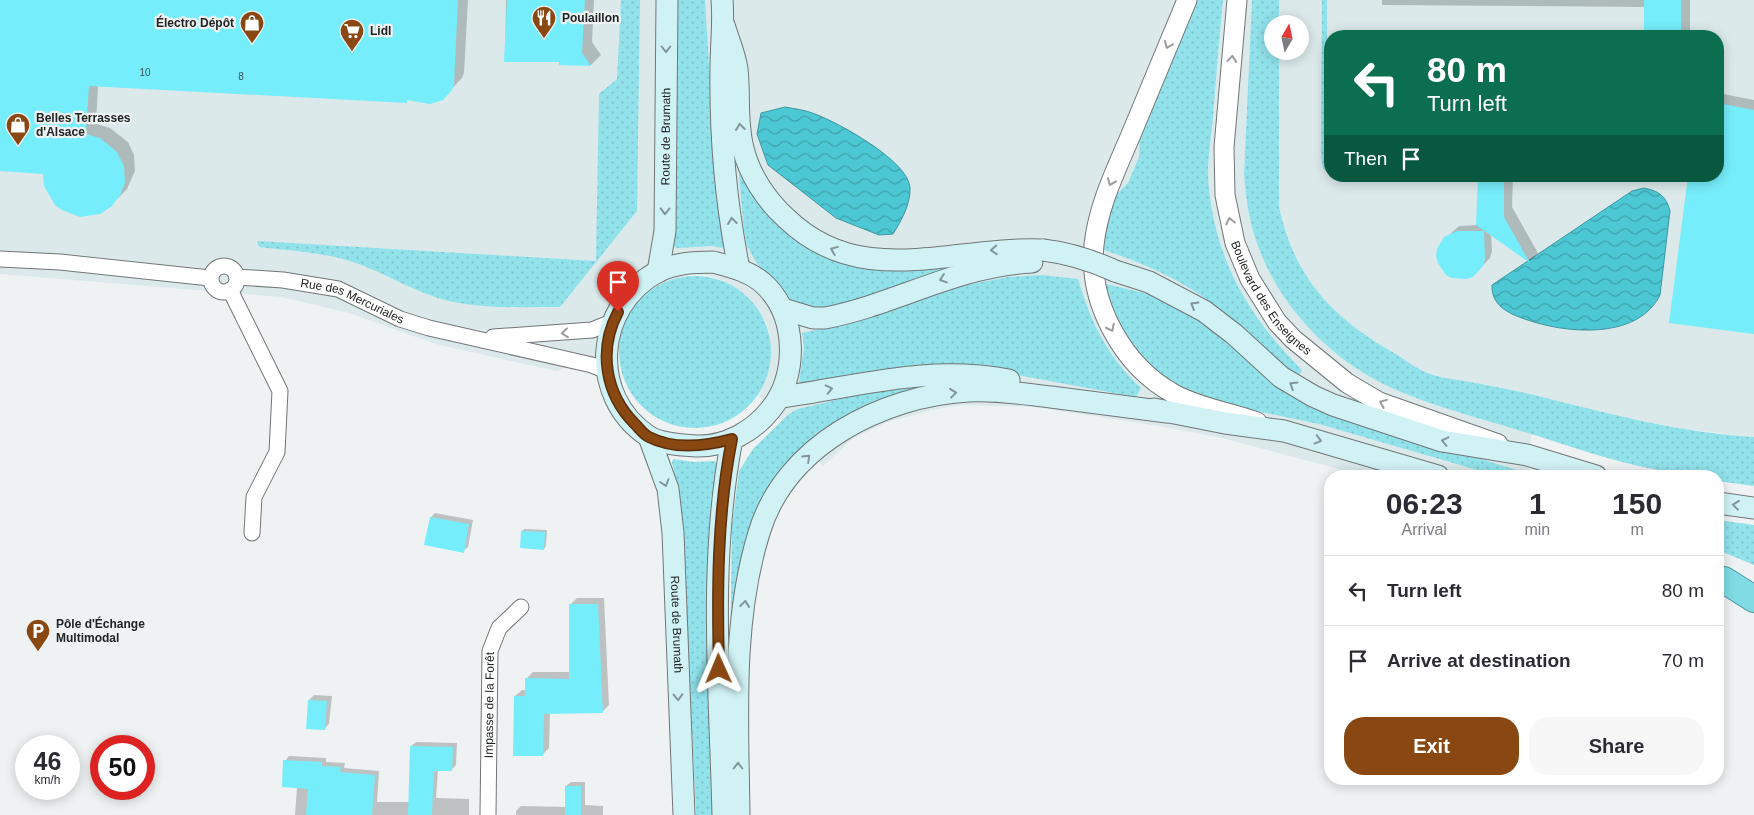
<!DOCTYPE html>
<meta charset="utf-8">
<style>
body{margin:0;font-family:Arial,sans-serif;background:#f7f7f7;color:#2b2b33;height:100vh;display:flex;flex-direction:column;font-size:19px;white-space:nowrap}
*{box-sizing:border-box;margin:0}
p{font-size:16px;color:#7c7c81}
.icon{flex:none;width:28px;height:28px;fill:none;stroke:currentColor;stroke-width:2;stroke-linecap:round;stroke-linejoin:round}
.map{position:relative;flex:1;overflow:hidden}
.details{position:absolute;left:1324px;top:470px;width:400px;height:315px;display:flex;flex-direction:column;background:#fff;border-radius:20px;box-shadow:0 2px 12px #0003}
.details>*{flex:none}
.top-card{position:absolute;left:1324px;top:30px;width:400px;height:152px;border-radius:20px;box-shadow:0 2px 12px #0003;background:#0b6e4f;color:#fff;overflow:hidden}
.needle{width:32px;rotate:9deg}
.buttons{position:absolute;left:1264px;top:15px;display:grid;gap:10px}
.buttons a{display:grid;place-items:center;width:45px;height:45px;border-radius:50%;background:#fff;box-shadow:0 2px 12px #0003;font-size:25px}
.speed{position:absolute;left:15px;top:735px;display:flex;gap:10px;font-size:25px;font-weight:700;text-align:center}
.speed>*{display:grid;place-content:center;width:65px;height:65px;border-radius:50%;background:#fff;box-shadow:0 2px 12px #0003;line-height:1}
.speed small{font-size:12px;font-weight:400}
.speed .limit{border:8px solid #d22;background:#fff;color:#111}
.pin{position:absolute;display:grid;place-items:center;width:42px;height:42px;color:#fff;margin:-51px -21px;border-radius:50% 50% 50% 0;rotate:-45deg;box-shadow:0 0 5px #0007}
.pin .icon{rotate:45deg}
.me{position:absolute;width:55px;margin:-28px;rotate:359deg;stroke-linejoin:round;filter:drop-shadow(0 0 4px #0008)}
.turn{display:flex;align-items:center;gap:18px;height:105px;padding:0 20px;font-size:22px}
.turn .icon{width:65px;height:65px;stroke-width:2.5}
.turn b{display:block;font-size:35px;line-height:42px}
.then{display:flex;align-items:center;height:48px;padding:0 20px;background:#0003;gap:10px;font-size:19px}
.eta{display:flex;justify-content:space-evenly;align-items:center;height:85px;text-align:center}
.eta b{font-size:30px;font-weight:600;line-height:35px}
.cta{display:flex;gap:10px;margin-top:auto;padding:10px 20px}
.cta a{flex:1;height:58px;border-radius:20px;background:#894812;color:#fff;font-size:20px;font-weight:600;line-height:58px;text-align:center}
.cta a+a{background:#f7f7f7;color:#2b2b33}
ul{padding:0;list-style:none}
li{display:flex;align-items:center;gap:15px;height:70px;padding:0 20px;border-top:1px solid #e1e1e2}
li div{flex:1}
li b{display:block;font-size:19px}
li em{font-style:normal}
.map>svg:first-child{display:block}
.built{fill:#dbe9ea;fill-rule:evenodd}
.grass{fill:url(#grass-dots)}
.water{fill:url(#water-waves);stroke:#3f979f}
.shadow{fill:#0003}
.building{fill:#76edfa}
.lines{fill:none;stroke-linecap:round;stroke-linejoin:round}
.minor-casing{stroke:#727676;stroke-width:17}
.tertiary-casing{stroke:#727676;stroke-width:21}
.secondary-casing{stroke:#727676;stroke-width:23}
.trunk-casing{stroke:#4b959d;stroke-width:28}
.minor{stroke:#fff;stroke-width:15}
.tertiary{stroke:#fff;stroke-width:19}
.secondary{stroke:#d0f2f5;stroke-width:21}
.trunk{stroke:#80dbe4;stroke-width:26}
.secondary-bridge-casing{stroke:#727676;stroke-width:23;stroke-linecap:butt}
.secondary-bridge{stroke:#d0f2f5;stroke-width:21}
.oneway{stroke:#9c9c9c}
.oneway2{stroke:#829597}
.route-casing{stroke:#592f0c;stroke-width:12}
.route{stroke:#894812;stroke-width:9}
.labels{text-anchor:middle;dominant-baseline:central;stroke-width:4.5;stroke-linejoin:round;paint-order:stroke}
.number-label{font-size:10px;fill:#37565a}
.poi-label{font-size:12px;font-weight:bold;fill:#222424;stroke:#eef2f2;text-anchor:start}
.street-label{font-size:12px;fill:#222424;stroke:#eef2f2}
</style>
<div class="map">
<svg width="1754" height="815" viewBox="0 0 1754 815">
<defs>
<pattern id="grass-dots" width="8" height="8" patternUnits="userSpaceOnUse" patternTransform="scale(1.25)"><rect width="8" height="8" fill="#91e2eb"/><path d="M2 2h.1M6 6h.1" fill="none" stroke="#7dc2c9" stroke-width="1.8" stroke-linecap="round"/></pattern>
<pattern id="water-waves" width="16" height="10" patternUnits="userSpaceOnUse" patternTransform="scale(1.25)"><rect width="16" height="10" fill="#4cc8d4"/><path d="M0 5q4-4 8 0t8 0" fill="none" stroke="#3fa2ac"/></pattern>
</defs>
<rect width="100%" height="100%" fill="#eef2f2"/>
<path class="built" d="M0,0H1754V437L1685,429L1633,420L1533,395L1529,476H1365L1222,438L1159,426L1033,407L962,405L937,409L887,422L852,439L823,466L759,396L770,363L769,333L765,320L748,297L721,280L706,275H687L662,283L644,295L620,338L618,350L556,371L436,344L349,313L281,297L0,274ZM1272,24H1300V51H1272ZM1330,36H1718V176H1330Z"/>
<path class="grass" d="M621,0H640L637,211L560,307C523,307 485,309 449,301C415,293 386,273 353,262C323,252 290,251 259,247L257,241L596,261L599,94L617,79Z
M677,0H705L715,162L725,244L722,248L712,246L677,248L674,246Z
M1195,0H1223C1219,39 1216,78 1213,117C1211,141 1206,166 1209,189C1217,264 1250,318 1302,370L1299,376C1271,358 1252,335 1226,314C1187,282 1145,263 1098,248L1110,201L1128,183L1139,157L1140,132Z
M1252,0H1279V24H1272V51H1279V207C1294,278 1333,318 1394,353C1406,360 1418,370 1430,374C1441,378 1453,379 1464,381C1491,386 1519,391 1546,398C1614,415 1683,433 1754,437V486L1718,481V476C1654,476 1591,453 1531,434C1486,420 1438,408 1394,389C1330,361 1274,302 1254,234C1248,215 1246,195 1244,175Z
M1322,0H1327V144L1330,148V174L1323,169L1321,155Z
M738,164L794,236L950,262L952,268L832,309L821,310L794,305L756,262L747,246L744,231Z
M1042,275L1078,279C1091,323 1107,356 1141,388L1136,397L990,370L804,386L799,382L804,347L802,333L854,322L956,287L1008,277Z
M619 352a76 76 0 1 1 152 0a76 76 0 1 1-152 0Z
M1102,283L1161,297L1221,333L1398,433L1536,476H1498L1319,424L1233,406L1190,395L1155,372L1126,340Z
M913,387H931L865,408L753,523C738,564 734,608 730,652L732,526L739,471L753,449L789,414L798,409L865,393Z
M673,459L694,462L715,461L717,464L712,510L713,815H696L683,533L681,504L672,463Z
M1718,520L1754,525V565L1718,550Z"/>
<path class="water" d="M785,107C795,109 806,110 815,114C839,123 907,160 910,187C911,204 901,221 893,234L879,235L836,218L768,165L757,134L761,113Z
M1644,188C1659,191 1666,196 1670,211L1660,295C1639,338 1573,334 1534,322C1515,316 1491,309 1492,285L1632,191Z"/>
<path class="shadow" d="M0,0H468L464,73L462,78L442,99H408L406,101L98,86L96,124L110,128L128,142L134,155L135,171L127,189L116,200L44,173L0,170Z
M506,0H594L592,42L601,55L591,65L560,64V61H505Z
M1382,0H1690V36H1645V7L1382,5Z
M1718,93L1754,100V333L1718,176Z
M1479,176H1513L1512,207L1538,253L1530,261L1491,233L1492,251L1490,258L1472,276L1448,236L1459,226L1478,225Z
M435,513L473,520L468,547L463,551L431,517Z
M524,529L547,530L546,546L544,549L522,531Z
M577,598H604L609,705L602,712H550L549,748L542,755L515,696L522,690H526L527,678L533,672H570V605Z
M314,695L332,696L329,724L324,729L309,700Z
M416,742L457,743L456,765L451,770L438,769L436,798L469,799V815H295L297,787L285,761L289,756L326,758V762L345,763L344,768L379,771L377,802H409L411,746Z
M571,782H585V805L603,806V815H516V811L521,806L567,807L566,786Z"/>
<path class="building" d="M0,0H458L454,84L452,90L443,100L430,104L407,100V103L89,86L86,134L100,138L117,152L124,166L125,183L120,195L112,206L100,214L80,217L62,210L55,205L44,186L43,174L0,171Z
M507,0H585L582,53L591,66L559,65V62H504Z
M1644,0H1681V36H1644Z
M1718,103L1754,110V334L1669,323L1688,176H1718Z
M1478,176H1504V217L1530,263L1476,225Z
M1457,231H1484L1485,259L1483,266L1473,277L1466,279L1452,278L1446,275L1438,263L1436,256L1437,249L1444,237Z
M430,517L469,524L464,553L424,545Z
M521,531L545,532L544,550L520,548Z
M569,604H598L603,713L544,714L543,756H513L514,696H525V678L569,679Z
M308,700L327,701L325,730L306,729Z
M410,746L453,747L452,771H434L432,815H408Z
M283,760L322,762V766L341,767L340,772L375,775L372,815H306L308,789L282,787Z
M565,786H581V815H565Z"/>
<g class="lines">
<defs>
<g id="minor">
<path d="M0,259L60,262L210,278"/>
<circle cx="224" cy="279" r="13"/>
<path id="s1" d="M237,277L283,280L338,289L400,319L429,328L592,365L607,371"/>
<path d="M230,290L280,391L277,452L254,497L252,533"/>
<path d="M493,337L592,330L612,322"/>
<path id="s2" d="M488,815L490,651L499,628L521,607"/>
</g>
<g id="tertiary">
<path d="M1187,0C1168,46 1149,91 1130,137C1115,172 1098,207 1094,245C1088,303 1123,366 1174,394C1199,408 1230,412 1257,422"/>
<path id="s3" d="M1237,0L1224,147L1225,195L1235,243L1250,279L1277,322L1293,339L1347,383L1379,402L1498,444"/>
</g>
<g id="secondary">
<path d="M722,0C724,23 721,45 721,68C720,134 726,204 739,269"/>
<path d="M724,25C728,39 735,54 737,69C740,95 736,122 743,148C749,174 766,200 786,218C861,291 952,246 1043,250"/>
<path d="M713,262C732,267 753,272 767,287C797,318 798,376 771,409C753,432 725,447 696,446C682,445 660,444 648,436C588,396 595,306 657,272C675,263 694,262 713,262Z"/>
<path d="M1115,271L1149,282L1204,311L1234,334L1281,377L1313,396L1333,405L1442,441L1527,455L1596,476"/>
<path id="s4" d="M658,272L665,231L667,0"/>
<path d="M783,309L813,318H825C897,304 956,266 1032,262"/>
<path d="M781,397C862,386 925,365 1009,380"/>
<path d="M1154,409L1225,423L1284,431L1438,476"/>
<path id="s5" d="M649,437L668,489L673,533L684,815"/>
<path d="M1718,503L1754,508"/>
<path d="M723,815C720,691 708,562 732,439"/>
<path d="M739,815C738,723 731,623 759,533C785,445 882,396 968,391C996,389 1024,394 1051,397C1090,402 1129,407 1167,412"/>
</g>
<path id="trunk" d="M1724,580L1754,599"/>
</defs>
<use href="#minor" class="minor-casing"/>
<use href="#tertiary" class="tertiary-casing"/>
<use href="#secondary" class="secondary-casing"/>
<use href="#trunk" class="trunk-casing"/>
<use href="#minor" class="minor"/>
<use href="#tertiary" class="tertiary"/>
<use href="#secondary" class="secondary"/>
<use href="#trunk" class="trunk"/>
<defs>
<path id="secondary-bridge" d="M1043,250C1069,253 1091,260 1115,271"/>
</defs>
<use href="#secondary-bridge" class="secondary-bridge-casing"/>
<use href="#secondary-bridge" class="secondary-bridge"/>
</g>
<defs><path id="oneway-chevron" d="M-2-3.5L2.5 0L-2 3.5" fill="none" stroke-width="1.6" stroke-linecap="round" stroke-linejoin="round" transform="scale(1.25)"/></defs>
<g class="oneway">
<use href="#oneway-chevron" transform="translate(1168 45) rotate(113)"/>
<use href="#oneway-chevron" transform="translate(1232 59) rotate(-85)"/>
<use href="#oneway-chevron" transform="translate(1111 182) rotate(112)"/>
<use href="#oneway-chevron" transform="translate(1230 221) rotate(-102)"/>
<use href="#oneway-chevron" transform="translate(1111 328) rotate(63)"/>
<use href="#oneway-chevron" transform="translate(565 333) rotate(174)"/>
<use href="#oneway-chevron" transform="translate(1383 403) rotate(-158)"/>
</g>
<g class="oneway2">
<use href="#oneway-chevron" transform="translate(666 49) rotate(90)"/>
<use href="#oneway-chevron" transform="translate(740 127) rotate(-97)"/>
<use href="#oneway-chevron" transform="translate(665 211) rotate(91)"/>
<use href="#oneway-chevron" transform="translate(732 221) rotate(-97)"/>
<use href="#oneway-chevron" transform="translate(834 250) rotate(-158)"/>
<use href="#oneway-chevron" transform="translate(994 250) rotate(176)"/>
<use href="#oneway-chevron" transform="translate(943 279) rotate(161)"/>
<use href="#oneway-chevron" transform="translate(1194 305) rotate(-149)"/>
<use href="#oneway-chevron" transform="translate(1293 385) rotate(-148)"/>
<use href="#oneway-chevron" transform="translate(829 389) rotate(-13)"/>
<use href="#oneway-chevron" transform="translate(953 393) rotate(-7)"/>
<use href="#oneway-chevron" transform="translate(1318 440) rotate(15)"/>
<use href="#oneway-chevron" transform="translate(1445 441) rotate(-167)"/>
<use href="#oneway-chevron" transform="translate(807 458) rotate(-43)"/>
<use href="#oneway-chevron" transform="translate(665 483) rotate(72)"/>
<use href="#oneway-chevron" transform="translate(1736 505) rotate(-173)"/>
<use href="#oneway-chevron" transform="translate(745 604) rotate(-83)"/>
<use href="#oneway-chevron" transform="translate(678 697) rotate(88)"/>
<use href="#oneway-chevron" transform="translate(738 766) rotate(-90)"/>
</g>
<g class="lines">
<defs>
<path id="route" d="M618,312C598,350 605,394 635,424C639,428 644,435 649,437C674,450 706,446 732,439C717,514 717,593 719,669"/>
</defs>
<use href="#route" class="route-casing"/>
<use href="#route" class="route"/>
</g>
<defs>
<symbol id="restaurant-pin" viewBox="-11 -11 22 30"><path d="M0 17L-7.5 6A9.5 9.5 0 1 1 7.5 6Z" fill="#894812" stroke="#eef2f2"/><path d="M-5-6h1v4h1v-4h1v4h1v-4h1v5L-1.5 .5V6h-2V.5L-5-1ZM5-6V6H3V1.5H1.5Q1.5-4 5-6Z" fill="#fff"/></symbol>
<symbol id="shop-pin" viewBox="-11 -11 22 30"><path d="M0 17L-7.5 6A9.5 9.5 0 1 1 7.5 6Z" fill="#894812" stroke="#eef2f2"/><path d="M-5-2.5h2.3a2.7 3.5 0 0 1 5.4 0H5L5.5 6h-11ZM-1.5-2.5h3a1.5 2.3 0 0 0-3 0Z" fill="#fff"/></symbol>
<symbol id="supermarket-pin" viewBox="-11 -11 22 30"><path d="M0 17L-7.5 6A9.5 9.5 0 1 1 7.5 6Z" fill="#894812" stroke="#eef2f2"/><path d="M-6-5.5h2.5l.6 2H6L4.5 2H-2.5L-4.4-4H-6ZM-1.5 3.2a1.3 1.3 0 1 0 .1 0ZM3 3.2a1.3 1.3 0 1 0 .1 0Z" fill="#fff"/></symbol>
<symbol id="parking-pin" viewBox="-11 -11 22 30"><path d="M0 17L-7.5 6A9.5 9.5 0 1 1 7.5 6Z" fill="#894812" stroke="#eef2f2"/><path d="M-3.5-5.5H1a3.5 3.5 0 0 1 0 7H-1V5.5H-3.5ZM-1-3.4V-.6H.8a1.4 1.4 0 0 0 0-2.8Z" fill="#fff"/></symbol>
</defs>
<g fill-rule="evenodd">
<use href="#restaurant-pin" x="530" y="4" width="28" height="38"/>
<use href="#shop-pin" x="238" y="9" width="28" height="38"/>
<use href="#supermarket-pin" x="338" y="17" width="28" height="38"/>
<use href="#shop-pin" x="4" y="111" width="28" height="38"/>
<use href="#parking-pin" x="24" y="617" width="28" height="38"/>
</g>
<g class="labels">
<g class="number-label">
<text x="145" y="72">10</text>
<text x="241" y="76">8</text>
</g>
<g class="poi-label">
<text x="562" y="18">Poulaillon</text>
<text x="234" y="23" text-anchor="end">Électro Dépôt</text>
<text x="370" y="31">Lidl</text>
<text x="36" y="118">Belles Terrasses<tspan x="36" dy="14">d'Alsace</tspan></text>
<text x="56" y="624">Pôle d'Échange<tspan x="56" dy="14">Multimodal</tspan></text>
</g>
<g class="street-label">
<text stroke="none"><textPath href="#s4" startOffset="136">Route de Brumath</textPath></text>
<text stroke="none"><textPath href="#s3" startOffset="311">Boulevard des Enseignes</textPath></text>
<text stroke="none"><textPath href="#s1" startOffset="119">Rue des Mercuriales</textPath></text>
<text stroke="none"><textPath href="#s5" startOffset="191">Route de Brumath</textPath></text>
<text stroke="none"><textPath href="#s2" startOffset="110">Impasse de la Forêt</textPath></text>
</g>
</g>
</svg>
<div class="buttons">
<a><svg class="needle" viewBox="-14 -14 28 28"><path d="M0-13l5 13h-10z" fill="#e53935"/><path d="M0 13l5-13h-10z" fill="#7c7c81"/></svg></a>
</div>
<div class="speed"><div>46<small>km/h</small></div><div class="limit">50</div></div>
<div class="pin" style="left:618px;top:312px;background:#d93025"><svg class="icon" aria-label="arrive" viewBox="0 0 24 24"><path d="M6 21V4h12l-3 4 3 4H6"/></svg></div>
<svg class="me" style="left:719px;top:669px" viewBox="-20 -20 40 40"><path d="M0-17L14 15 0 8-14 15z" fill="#894812" stroke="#fff" stroke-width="4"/></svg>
<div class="top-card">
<div class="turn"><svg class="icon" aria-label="left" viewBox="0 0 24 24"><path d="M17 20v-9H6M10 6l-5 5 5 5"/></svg><div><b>80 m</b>Turn left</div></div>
<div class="then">Then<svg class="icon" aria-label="arrive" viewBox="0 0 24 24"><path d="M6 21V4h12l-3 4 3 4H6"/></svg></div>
</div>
<section class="details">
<div class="eta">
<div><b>06:23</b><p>Arrival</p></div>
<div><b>1</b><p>min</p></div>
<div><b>150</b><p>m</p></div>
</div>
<ul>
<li><svg class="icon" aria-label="left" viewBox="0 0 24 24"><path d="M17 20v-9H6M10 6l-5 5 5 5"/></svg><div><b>Turn left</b></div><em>80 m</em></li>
<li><svg class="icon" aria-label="arrive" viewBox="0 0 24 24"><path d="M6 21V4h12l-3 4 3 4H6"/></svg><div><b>Arrive at destination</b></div><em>70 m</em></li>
</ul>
<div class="cta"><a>Exit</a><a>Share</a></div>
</section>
</div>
